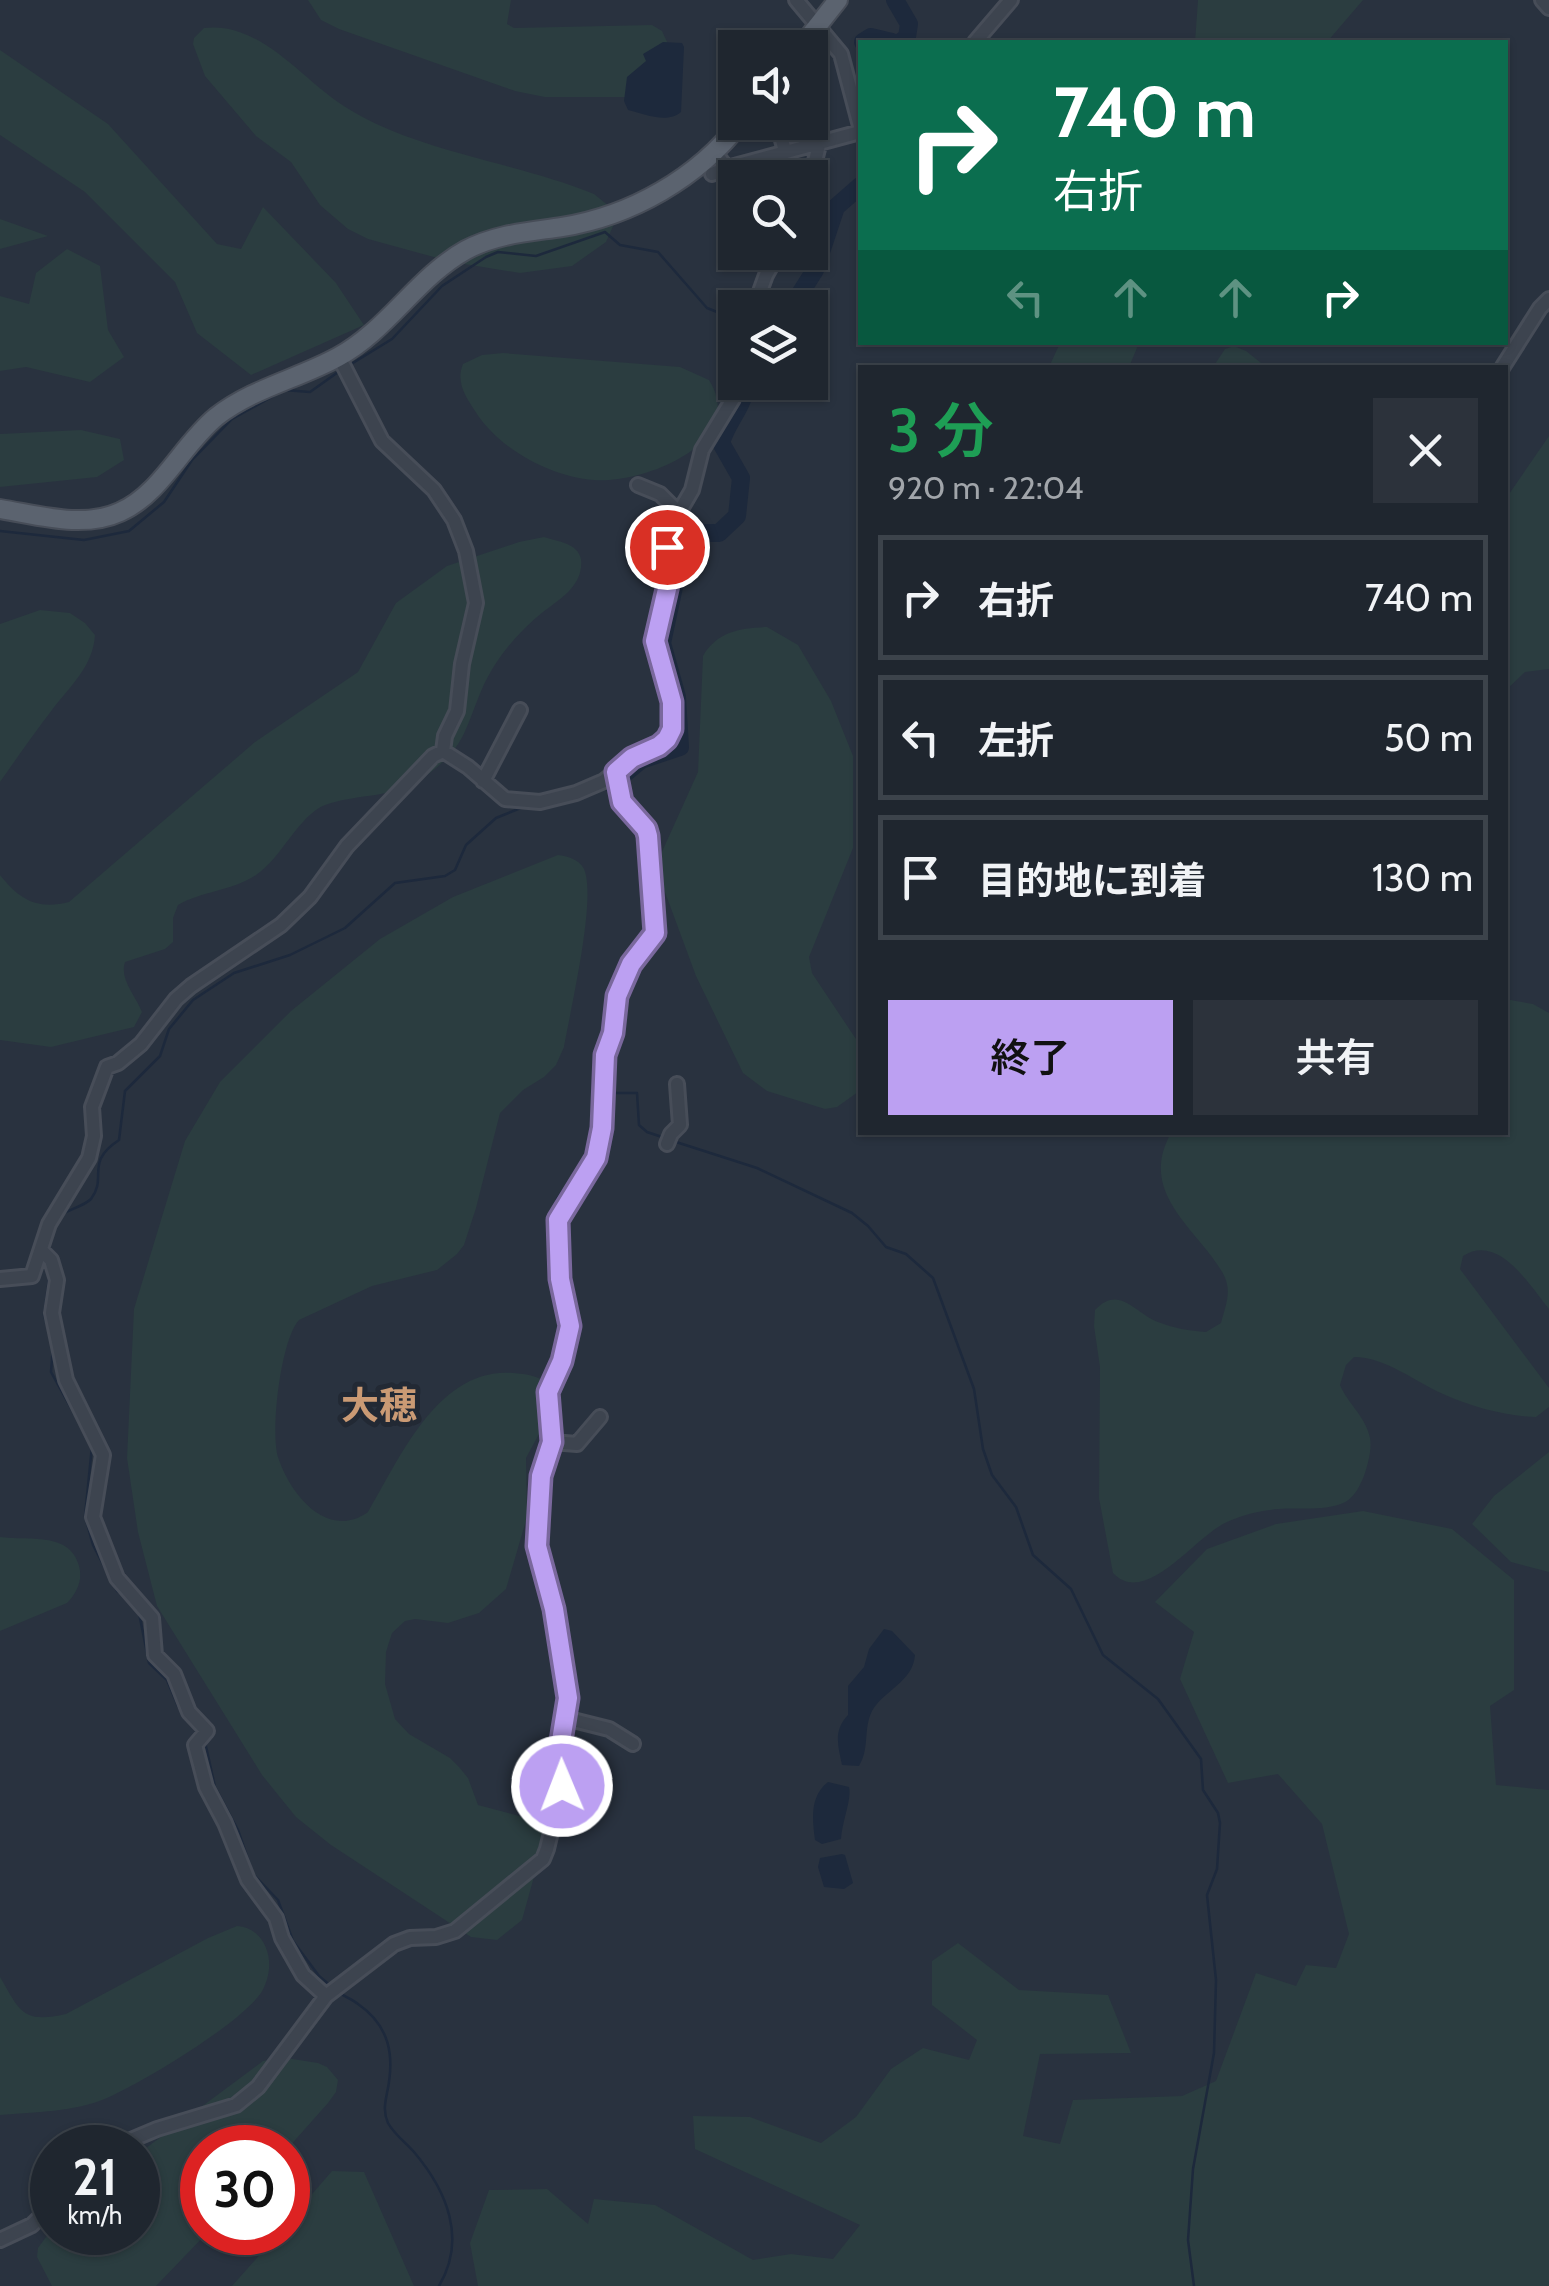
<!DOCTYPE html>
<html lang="ja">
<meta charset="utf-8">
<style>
body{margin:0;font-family:Cabin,"Noto Sans JP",sans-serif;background:#2c323b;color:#f1f3f6;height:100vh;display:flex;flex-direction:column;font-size:38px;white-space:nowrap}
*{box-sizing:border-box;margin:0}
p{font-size:32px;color:#a1a5aa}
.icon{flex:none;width:55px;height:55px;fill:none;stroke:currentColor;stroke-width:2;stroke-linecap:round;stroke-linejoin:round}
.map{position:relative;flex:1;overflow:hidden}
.side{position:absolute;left:858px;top:365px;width:650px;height:770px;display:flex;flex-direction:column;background:#1f262f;border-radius:0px;box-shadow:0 2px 8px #0004,0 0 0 2px #3c434b}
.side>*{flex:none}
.hud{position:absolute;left:858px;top:40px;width:650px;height:305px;border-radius:0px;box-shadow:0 2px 8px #0004,0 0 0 2px #3c434b;background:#0b6e4f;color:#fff;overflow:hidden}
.controls{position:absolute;left:718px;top:30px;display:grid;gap:20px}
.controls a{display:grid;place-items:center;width:110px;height:110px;border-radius:0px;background:#1f262f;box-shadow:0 2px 8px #0004,0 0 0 2px #3c434b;font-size:50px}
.speed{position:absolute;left:30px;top:2125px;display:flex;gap:20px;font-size:50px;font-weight:700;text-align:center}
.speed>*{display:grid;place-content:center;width:130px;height:130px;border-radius:50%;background:#1f262f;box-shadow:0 2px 8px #0004,0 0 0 2px #3c434b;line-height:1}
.speed small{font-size:25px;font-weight:400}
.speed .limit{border:15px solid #d22;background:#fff;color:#111}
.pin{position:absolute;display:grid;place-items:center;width:85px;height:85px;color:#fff;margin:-42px;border:5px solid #fff;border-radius:50%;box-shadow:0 2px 10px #0007}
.me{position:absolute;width:110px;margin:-55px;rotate:359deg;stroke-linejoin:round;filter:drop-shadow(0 0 8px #0008)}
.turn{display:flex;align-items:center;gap:35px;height:210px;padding:0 30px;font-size:45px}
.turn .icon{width:130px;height:130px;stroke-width:2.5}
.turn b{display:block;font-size:70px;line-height:85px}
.lanes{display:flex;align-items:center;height:95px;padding:0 30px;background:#0003;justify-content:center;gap:50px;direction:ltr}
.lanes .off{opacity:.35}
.round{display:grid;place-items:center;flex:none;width:105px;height:105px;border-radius:0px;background:#2c323b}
.headline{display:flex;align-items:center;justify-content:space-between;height:170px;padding:0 30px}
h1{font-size:60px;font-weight:600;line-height:75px;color:#1e9e55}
.action{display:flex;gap:20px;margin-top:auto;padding:20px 30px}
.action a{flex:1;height:115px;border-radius:0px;background:#bca0f2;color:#111;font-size:40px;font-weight:600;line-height:115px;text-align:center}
.action a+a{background:#2c323b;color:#f1f3f6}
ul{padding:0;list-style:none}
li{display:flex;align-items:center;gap:30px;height:125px;margin:0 20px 15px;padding:0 10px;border:5px solid #3c434b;border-radius:0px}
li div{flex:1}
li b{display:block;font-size:38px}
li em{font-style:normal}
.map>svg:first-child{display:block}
.green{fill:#2b3d40}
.water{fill:#1d293c}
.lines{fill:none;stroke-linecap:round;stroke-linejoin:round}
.stream{stroke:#1d293c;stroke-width:2.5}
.river{stroke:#1d293c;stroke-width:18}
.minor-casing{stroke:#474d58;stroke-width:18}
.major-casing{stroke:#474d58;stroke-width:22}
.minor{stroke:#3d444f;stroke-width:12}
.major{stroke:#5b636f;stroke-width:18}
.route-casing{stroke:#7a689d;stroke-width:25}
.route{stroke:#bca0f2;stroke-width:18}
.labels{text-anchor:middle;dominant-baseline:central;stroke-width:10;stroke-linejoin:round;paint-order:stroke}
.quarter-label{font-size:38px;font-weight:bold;fill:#ca9a74;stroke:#222934}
</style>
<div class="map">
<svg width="1549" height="2286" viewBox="0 0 1549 2286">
<rect width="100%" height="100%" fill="#29323f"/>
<path class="green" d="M308,0H511L507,24L514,28L652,25L662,31L669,46L635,97H545L515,91L339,29L321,20Z
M1198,0H1363L1327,42H1195Z
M204,28C262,21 302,81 347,108C417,152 516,162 594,194L610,207L614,224L606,242L572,266L520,273L452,262L368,239L348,229L320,205L291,162L256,136L205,76L193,44L194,38Z
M0,50L108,124L217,244L241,249L263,207L336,283L364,325L251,375L197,333L175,282L85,192L0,135Z
M0,219L48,236L0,249Z
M67,249L100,266L108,330L124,357L90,382L26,367L0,371V296L29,304L36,273Z
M1060,343V342L1139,343L1129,367H1049Z
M1234,346L1246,351L1266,367H1213L1225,349Z
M503,353L680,367L709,380C749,444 642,484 594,480C551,477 501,450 477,414C467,399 455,383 463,364L482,355Z
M81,430L120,439L124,460L97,477L0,487V434Z
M1549,436V669L1525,672L1505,691V500Z
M544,537C556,541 578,543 581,559C584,585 560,599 543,612C518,632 495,659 482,689C464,731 466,746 426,776C395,799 359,793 325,805C299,815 280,860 256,875C232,891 202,891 178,905L173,918V942L165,949L125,962C119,979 136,996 142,1012L134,1027L51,1047L0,1040V875C20,900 37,910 69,902L255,742L358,672L396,603L447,566L519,542Z
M40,610L70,613L85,623L95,635C93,667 70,686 52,710C34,733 17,758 0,782V624Z
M767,627L798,645L831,701L853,756V848L809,957L812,973L860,1045L858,1092L837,1107L825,1109L767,1091L743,1073L696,976L662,884L661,854L698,772L703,656C717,631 741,628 767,627Z
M558,855C567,856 579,859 584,869C597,898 570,1012 564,1047L556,1065L544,1077L523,1090L500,1113L476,1208L464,1245L457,1254L437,1270L372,1286L299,1320C281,1339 270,1431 278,1457C290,1494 327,1541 368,1512C400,1458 438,1367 513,1373C527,1374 539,1376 550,1385L546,1421L526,1458L527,1517L506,1589L479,1613L448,1623L415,1619L405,1621L392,1633L386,1652L385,1684L395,1719L409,1734L450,1758L459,1767L468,1778L478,1805L538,1821L545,1837L522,1920L497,1940L471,1937L331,1845L296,1817L262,1775L157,1606L138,1532L127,1458L134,1309L185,1141L220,1082L291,1011L380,939L453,897Z
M1505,999L1533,1004L1549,1013V1309C1529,1285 1499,1233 1463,1256L1460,1269L1549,1388V1407L1536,1417C1505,1416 1472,1407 1443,1394C1414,1381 1385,1357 1354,1357L1346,1365L1340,1385C1348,1404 1366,1417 1370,1438C1372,1450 1368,1464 1364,1476C1360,1485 1356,1495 1347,1501C1329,1512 1299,1507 1279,1509C1263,1510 1241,1515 1227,1522C1195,1536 1146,1608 1113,1573L1099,1498L1100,1367L1094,1326L1095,1310C1119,1284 1135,1313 1158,1322C1173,1328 1190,1331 1206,1332L1221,1323C1224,1311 1230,1297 1227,1284C1225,1274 1218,1266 1212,1257C1181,1217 1142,1185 1171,1133L1505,1132Z
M1549,1452V1572L1511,1562L1472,1524L1494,1496Z
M1363,1511L1452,1529L1514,1580V1690L1490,1706L1496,1785L1549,1790V2286H478L470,2243L489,2190L547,2189L588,2224L594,2199L655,2205L753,2260L791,2254L833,2259L860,2225L695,2149L693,2116L750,2117L821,2143L856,2117L891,2069L923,2048L969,2060L977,2040L932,2005V1961L958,1943L1019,1990L1108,1995L1131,2053L1040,2054L1023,2136L1060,2144L1073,2100L1182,2096L1216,2081L1256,1973L1296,1986L1306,1965L1336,1968L1349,1934L1322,1824L1278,1774L1228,1783L1180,1679L1194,1632L1155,1602L1207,1549L1276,1524Z
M0,1537C27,1541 70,1531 79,1566C83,1580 77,1593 67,1603L0,1631Z
M237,1926C251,1927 261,1935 266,1948C272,1962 269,1980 261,1993C238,2025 145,2081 107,2098C74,2112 36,2112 0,2115V1977C20,2011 22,2024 66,2014L208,1938Z
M286,2058L318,2063L327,2067L338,2080L336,2092L328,2103L288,2148H202V2232L207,2233L156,2286H52L37,2257L38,2248L52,2229V2232H138V2154L263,2061Z
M332,2171L364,2172L414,2286H232L279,2233L288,2232V2222Z"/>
<path class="water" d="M663,42L682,43L684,47L681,112C667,124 644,114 628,110L624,101L627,77L646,61L643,54Z
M884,1629L892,1631L915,1655C913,1682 884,1690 872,1711C863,1729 870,1748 859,1766L842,1765C838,1745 833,1731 848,1715V1686L864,1667L869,1649Z
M828,1782L849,1787C852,1799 842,1821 841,1839L822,1844L815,1840C812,1818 810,1796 828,1782Z
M842,1854L845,1855L853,1883L844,1889L824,1887L818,1867L820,1858Z"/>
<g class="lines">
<path class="stream" d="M348,366L392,339L442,286L486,257L498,252L536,256L605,232L620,245L658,252L707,308L735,319
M0,531L84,540L129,531L164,502L192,460L232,419L284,390L310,392L341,370
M594,792L612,784L616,802
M620,808L639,836L650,914
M614,987L622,967L650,926
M608,1093H637L639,1125L647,1132L665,1138
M673,1141L757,1168L852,1213L868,1226L886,1247L906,1254L933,1278L974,1389L983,1449L992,1475L1016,1507L1033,1555L1071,1589L1103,1655L1158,1699L1201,1759L1203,1790L1218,1813L1220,1823L1217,1869L1207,1895L1216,1980L1214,2053L1193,2169L1188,2240L1194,2286
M555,1213L557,1199L593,1148
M61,1215C70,1209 84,1206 91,1199C108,1177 84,1163 119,1140L125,1091L160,1056L169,1029L193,1000L234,973L290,955L345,928L395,883L445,876L455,870L466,845L496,818L523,807
M45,1259L49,1279L44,1315L50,1334
M53,1346L51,1372L92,1446L85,1516L93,1545L117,1591L128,1599
M544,1540L563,1613L570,1662L577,1681L578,1718
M139,1613L149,1663L167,1680L178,1706L197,1731
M205,1742L215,1787L238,1830L253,1874L278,1900L293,1941L319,1976L332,1987
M338,1992C345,1997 352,1999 358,2004C390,2026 395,2056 387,2093C385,2103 383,2112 388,2123C394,2134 405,2142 414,2152C447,2191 467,2239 439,2286"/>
<path class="river" d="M895,0L909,24L907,37L901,42
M863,42L871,37L892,42
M791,308L815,270L836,207L860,186
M612,784L641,760L680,747L677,697L662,643L675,582V531L685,524L702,533H719L737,516L741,478L721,443C727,421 745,406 746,382"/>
<defs>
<path id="minor" d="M796,0L841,54L860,126
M1542,0L1549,8
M975,42L1011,0
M777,122L785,151
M715,153L727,168L860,132
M712,174L727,168
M810,181L819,145
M754,308L766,275L779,252
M339,357L382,441L434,490L454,520L466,551L476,603L462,664L457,711L445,736L443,751
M735,366V377
M1502,368L1540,308L1549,299
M638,485L660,494L679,513
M483,781L520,710
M667,1144L671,1134L680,1125L677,1084
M41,1250L51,1260L57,1280L52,1313L66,1380L103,1455L93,1517L117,1578L152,1618L155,1655L174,1674L189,1712L207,1731L195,1745L206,1787L225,1823L248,1880L276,1918L282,1938L303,1975L326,1996
M0,1279L32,1276L49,1224L89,1158L94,1136L92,1107L107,1067L118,1063L141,1044L176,999L191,986L281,925L310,897L347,846L433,756L443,751L468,767L505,799L540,802L576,793L604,781L632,758L667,739L672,729V701L655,641L670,576L667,533L692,490L702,450L733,399L736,382
M552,1442L577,1444L600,1417
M565,1718L609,1729L633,1744
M112,2148L157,2129L236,2105L258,2087L326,1996L394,1944L410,1938L436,1937L455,1931L543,1859L547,1849L564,1778L560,1747L568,1699L560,1660L555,1609L537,1546L541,1476L552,1442L548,1392L562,1361L570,1326L560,1279L558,1220L597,1158L602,1128L605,1055L613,1033L617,996L623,979L655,933L657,923L648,837L646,829L622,801L616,772
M0,2240L32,2225L52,2205"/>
<path id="major" d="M800,48L838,0
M0,509C38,515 83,529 120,512C161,494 182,445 216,417C253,388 298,379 338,357C388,330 417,277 466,250C496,234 529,232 562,227C631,216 698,178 741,122"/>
</defs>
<use href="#minor" class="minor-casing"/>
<use href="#major" class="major-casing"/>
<use href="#minor" class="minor"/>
<use href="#major" class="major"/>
</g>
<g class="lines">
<defs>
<path id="route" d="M562,1786L560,1747L568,1698L554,1609L537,1546L541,1476L552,1442L548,1392L562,1361L570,1326L560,1279L558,1220L596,1158L602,1128L605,1055L613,1033L617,996L631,964L655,933L648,836L646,829L622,802L616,772L632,758L659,746L667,739L672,729V702L655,641L670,576L667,547"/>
</defs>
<use href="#route" class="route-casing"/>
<use href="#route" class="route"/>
</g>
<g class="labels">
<g class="quarter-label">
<text x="379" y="1405">大穂</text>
</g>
</g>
</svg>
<div class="controls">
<a><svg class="icon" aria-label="sound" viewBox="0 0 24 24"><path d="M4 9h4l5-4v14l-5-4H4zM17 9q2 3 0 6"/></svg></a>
<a><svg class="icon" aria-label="search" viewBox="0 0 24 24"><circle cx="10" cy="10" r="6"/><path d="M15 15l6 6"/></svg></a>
<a><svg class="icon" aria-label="layers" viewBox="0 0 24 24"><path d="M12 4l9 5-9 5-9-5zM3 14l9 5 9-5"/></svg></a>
</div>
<div class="speed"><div>21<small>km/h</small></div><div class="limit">30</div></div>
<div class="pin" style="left:667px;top:547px;background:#d93025"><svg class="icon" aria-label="arrive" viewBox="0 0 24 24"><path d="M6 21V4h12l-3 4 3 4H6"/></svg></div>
<svg class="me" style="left:562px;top:1786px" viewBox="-20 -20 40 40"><circle r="17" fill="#bca0f2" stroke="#fff" stroke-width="3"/><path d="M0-11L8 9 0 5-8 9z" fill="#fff"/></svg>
<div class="hud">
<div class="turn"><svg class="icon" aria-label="right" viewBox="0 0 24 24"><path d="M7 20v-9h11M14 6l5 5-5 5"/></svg><div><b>740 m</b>右折</div></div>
<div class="lanes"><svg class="icon off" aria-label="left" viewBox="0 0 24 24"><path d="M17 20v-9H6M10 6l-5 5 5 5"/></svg><svg class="icon off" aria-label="ahead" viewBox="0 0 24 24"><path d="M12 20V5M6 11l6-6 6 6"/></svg><svg class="icon off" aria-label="ahead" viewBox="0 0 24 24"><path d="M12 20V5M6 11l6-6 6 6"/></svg><svg class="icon" aria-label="right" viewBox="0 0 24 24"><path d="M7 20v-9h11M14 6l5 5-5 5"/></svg></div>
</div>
<section class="side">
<div class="headline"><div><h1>3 分</h1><p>920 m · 22:04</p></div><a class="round"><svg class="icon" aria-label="close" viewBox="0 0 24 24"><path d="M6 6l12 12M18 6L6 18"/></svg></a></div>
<ul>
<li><svg class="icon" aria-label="right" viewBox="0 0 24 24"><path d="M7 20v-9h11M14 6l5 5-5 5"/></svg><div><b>右折</b></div><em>740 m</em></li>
<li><svg class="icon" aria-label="left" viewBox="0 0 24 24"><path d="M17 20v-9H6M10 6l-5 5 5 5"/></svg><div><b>左折</b></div><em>50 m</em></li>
<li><svg class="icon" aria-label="arrive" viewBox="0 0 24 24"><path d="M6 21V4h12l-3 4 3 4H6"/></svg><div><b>目的地に到着</b></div><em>130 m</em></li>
</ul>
<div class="action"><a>終了</a><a>共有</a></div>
</section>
</div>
